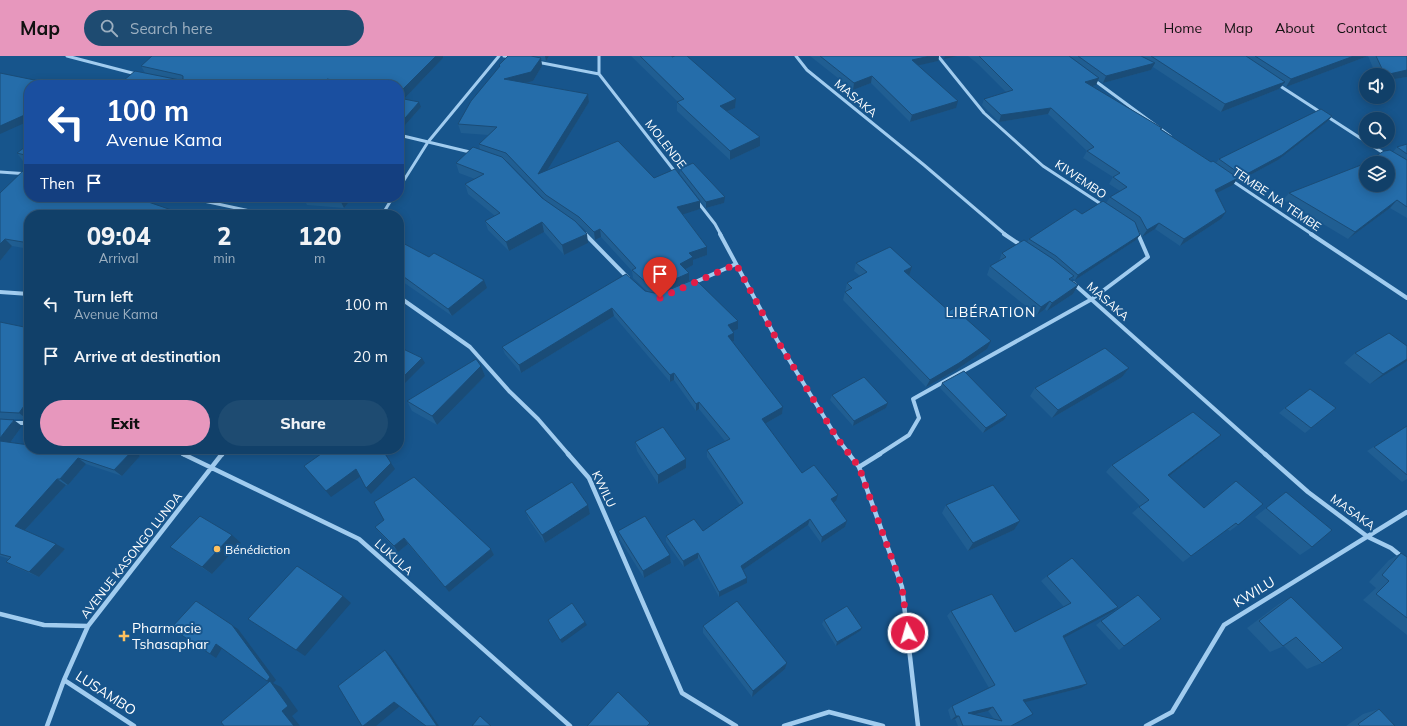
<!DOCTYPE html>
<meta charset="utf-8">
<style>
body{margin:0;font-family:Mulish,sans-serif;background:#1e4b71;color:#f1f3f6;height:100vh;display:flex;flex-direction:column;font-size:15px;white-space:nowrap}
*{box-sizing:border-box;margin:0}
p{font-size:13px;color:#9cafc0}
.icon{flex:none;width:22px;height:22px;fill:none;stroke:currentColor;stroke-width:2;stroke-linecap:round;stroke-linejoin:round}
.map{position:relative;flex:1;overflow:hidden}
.side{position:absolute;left:24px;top:154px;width:380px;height:244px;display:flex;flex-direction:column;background:#114069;border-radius:16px;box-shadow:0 2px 10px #0003,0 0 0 1px #30597d}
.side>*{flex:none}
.hud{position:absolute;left:24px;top:24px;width:380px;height:122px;border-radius:16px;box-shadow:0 2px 10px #0003,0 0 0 1px #30597d;background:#1a4fa0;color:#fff;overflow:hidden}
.fabs{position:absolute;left:1359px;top:12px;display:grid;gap:8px}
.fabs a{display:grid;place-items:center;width:36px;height:36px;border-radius:50%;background:#114069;box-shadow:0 2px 10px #0003,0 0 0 1px #30597d;font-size:20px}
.pin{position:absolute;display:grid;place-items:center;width:34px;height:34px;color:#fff;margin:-41px -17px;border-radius:50% 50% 50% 0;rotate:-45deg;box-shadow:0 0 4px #0007}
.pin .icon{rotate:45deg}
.me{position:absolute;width:44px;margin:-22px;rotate:354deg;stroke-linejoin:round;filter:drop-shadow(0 0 3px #0008)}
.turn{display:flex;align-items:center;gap:14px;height:84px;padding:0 16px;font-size:18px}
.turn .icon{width:52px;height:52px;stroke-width:2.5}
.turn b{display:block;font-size:28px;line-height:34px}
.then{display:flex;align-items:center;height:38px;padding:0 16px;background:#0003;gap:8px;font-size:15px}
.eta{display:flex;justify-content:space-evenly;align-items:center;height:68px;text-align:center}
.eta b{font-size:24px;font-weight:800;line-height:28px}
.primary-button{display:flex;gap:8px;margin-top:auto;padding:8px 16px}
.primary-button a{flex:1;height:46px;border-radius:24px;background:#e797bd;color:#111;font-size:16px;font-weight:800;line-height:46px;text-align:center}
.primary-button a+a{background:#1e4b71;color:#f1f3f6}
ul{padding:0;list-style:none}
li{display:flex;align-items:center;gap:12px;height:52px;padding:0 16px}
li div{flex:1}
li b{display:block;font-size:15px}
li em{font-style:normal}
header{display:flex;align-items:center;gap:24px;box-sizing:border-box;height:56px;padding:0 20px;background:#e797bd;color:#111}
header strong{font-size:19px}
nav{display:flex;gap:22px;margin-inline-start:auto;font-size:14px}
.search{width:280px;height:36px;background:#1e4b71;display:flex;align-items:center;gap:10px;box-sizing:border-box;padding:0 14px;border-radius:22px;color:#9cafc0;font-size:15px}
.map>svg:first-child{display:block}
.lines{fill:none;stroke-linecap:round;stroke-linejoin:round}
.minor-far2{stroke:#a1ccef;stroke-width:3}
.minor-far1{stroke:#a1ccef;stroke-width:4}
.minor{stroke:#a1ccef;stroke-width:4.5}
.wall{fill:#205e92;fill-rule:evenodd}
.shaded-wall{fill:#1a4c77}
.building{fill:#256daa;stroke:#1a4c77;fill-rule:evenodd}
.route{stroke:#e11d48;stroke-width:7;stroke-dasharray:0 12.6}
.poi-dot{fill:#ffc15f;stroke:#17558c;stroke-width:1.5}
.labels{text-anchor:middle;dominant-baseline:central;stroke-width:4;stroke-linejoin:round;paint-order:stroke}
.street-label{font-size:12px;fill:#fff;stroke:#17558c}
.poi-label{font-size:12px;fill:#fff;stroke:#17558c;text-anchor:start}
.quarter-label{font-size:14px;letter-spacing:1px;fill:#fff;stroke:#17558c}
.near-street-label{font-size:14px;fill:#fff;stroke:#17558c}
.near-poi-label{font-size:14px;fill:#fff;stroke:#17558c;text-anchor:start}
</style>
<header>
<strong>Map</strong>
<div class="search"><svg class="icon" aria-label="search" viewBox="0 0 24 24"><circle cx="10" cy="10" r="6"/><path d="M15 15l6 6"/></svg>Search here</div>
<nav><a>Home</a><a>Map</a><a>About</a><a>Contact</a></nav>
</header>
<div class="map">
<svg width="1407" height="670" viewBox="0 0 1407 670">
<rect width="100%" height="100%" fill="#17558c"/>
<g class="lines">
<path class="minor-far2" d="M67,0L136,18
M504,0L512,1
M599,0V18L676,117
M796,0L807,14L924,109L1006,179
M938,0L984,57L1043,110L1104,150
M537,6L599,18
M1094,24L1170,80
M1277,28L1385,98
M399,79L474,97
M0,116L29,118
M1231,124L1313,179
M399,132L428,86L499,0
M185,141L269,159
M697,145L715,168L721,179
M382,159L393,141
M1137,176L1138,179
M584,177L586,179"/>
<path class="minor-far1" d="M585,178L628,222
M720,178L777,284L837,382L850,399
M1004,178L1022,190
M1311,178L1407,242
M693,227L736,208
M1073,227L1266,399
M0,236L29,238
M399,241L470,291L509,335L538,363L569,399
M13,367H29
M174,393L185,399
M222,399L226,393
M878,399L909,379L919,362L913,343L1092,243L1148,201L1138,178"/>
<path class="minor" d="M183,398L359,483L570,670
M568,398L589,422L682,637L736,670
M849,398L859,411L902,531L918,670
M1265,398L1308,436L1368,481L1391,492L1407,505
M859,411L880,398
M0,558L44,569L88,570
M64,624L134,670
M47,670L64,624L88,570L222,398
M784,670L829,656L883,670
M1146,670L1172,656L1224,569L1407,456"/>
</g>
<path class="wall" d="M508,0H549L546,5L541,4L542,10L533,25L525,27L588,38L589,46L547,114L654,122L700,145V153L683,158L707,191V199L693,204V209L685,213L689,225L738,273L732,275L734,285L732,286L783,351L782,358L765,368L802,417L836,445L834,447L847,465L845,471L821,487L808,469L743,514L747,527L719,541L698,502L684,511L666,486V480L703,475L740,449L707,401V394L725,385L699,353L696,355L674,324L670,326L614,260L521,317L505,298L502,291L645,235L648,236L633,222L632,215L601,181L595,184L581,170L578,168L588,187L564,199L544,176L509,195L488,174L485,165L495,160L468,138L465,128L475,123L459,117L456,107L480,94L479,88L488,79L461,77L458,68L499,11V9ZM506,105L508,106L545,144L542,142Z
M631,0H672L736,43L735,52L727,55L760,90L730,104L677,55V46H678Z
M810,0H939L938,5L918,9L956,52L910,66L871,27L853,34Z
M968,0H1407V21L1388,24V19H1376L1368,0L1286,31L1283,29L1279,33L1221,56L1153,11L1151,14L1103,27L1098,24L1096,29L1092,30L1162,72L1161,73L1211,106L1216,107L1219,103L1332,60L1328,65L1278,104L1239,125L1236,124L1233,129L1217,137L1221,163L1180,190L1155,173L1142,181L1136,168L1140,179L1136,184L1075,224L1072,222L1071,224L1078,229L1073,238L1047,255L1045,253L1037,259L987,219L990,210L999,205L1002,197L1027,186L1029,183L1082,158L1106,147L1110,141L1120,135L1109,128L1113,121L1083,102L1087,95L1048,58L999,66L982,49L984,43L1006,36L978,8Z
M443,2L404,43L421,51L399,76V29H118L145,17L141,10Z
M29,88V106L23,105L17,97Z
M1407,88V162L1390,152L1348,183L1283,144L1289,137L1361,109L1393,96L1397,91Z
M680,113L724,147L706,152L680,118Z
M0,137L29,159V193L12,190L0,205Z
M353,141L344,152L307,149L304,143Z
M399,185L487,232L452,260L403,226L399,229Z
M856,207L912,211L909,220L987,293L956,314L926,331L843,244L847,227L860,220L854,215Z
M0,266L27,363H0Z
M1407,290V305L1370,328L1344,307L1355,297Z
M481,310L485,320L437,369L412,355L407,345Z
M1129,312L1122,321L1052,362L1030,340L1035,332Z
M942,327L1007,359L1004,364L983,377L940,332Z
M832,339L888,347L886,352L853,370L830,344Z
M1285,352H1336L1305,377L1279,357Z
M0,363L22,370L10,387L29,393L133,394L140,400L122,420L86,408L68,429H66L25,474L65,493L39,521L15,511L6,506L9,503L0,500Z
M1407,370V423L1402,426L1367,395Z
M635,386L686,403V412L658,428L637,395Z
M1213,386L1169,420L1204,452L1236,425L1238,469L1230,475L1227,473L1183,506L1132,457L1140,450L1106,416L1112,409Z
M1286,436L1312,491L1300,499L1255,461Z
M588,449L590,458L545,487L529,464L525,455Z
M946,449L1020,465L1014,474L968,495L942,457Z
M375,471L491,493L494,499L449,536L408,488L398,496L380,477Z
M618,475L670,499L671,507L644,522L620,484Z
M241,487L212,518L181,499L170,491Z
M1401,497L1407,501V579L1363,544L1376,532L1369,526L1389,504Z
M1047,520L1112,556L1064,581L1081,632L1025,646L1027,661L1012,670H958L955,663L951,664L948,654L952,650L989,632L947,560L951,555L1015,576L1064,551L1041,525ZM988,655L994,663L974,659Z
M1291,541L1322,607L1307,613L1284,590L1270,596L1247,572L1279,548Z
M824,564L860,575L836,590L822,568Z
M1101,565L1124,590L1119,594L1096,569Z
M703,570L787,607L785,613L752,641L703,577Z
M1379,653L1395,670H1346L1363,658Z"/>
<path class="shaded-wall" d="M436,0H443V2L402,45L399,37Z
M545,0H549L546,5Z
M930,0H939L938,5L911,11L912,4Z
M945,0H957L944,3Z
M1354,0H1368L1286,31L1291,23Z
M541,2L542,10L533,25L506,32L504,23Z
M1155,7L1151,14L1103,27L1106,20Z
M1407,14V21L1388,24V19H1384Z
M872,20L871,27L853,34L854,27Z
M1099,22L1096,29L1082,33L1085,26Z
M327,23L330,29H321Z
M1285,26L1279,33L1221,56L1225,48Z
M588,38L589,46L540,126L538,118Z
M736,43L735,52L720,58V50Z
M958,45L956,52L910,66L912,59Z
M419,46L421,51L399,76V69Z
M1051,52L1048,58L999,66L1001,59Z
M29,57V65L0,78V70Z
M1332,60L1328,65L1278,104L1239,125L1243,120Z
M760,81V90L730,104V95Z
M1238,122L1233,129L1211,140L1215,134Z
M345,141H353L344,152L341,146Z
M725,141L724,147L706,152V146Z
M1397,144L1390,152L1348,183L1355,176Z
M700,145V153L678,160L677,151Z
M1226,156L1221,163L1180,190L1184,183Z
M542,166L544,176L509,195L506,186Z
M1159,167L1155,173L1142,181L1147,174Z
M600,173L601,181L595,184L594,176Z
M587,178L588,187L564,199L562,189Z
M1140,179L1136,184L1075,224L1078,219Z
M5,183L12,190L0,205V188Z
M707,191V199L693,204V209L680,216V208L689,197Z
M912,211L909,220L901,224L904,215Z
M689,217V225L660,238L659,230Z
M400,218L403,226L399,229V219Z
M484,224L487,232L452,260L448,253Z
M1078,229L1073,238L1047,255L1052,247Z
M1050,245L1045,253L1037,259L1041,251Z
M612,252L614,260L521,317L519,309Z
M738,265V273L728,277V269Z
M734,277V285L727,288L728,280Z
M991,285L987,293L956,314L926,331L930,324Z
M422,302L425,307L401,331L399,327V325Z
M1407,303V305L1404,307L1370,328L1383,318Z
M481,310L485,320L437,369L432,360Z
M1129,312L1122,321L1052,362L1058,354Z
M674,317V324L670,326V319Z
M29,343V361L27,363L19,357Z
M699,346V353L696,355V348Z
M888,347L886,352L853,370L854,365Z
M783,351L782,358L761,370L762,363Z
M1007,359L1004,364L983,377L986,372Z
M14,364L22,370L7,391L0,387V382Z
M1221,379L1213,386L1160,427L1168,419Z
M382,393L395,413L371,438L366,432Z
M133,394L140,400L122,420L114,414Z
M78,402L86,408L68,429L60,423Z
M686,403V412L658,428V419Z
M356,413L361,420L331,441L326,435Z
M57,423L66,429L24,475L15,470Z
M838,439L836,445L829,450L831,443Z
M588,449L590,458L545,487L542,479Z
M810,463L808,469L740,516L741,510Z
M847,465L845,471L821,487L822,481Z
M1020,465L1014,474L968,495L973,487Z
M232,479L241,487L212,518L202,511Z
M404,482L408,488L398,496L394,490Z
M56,488L65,493L39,521L29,516Z
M491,493L494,499L449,536L445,531Z
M698,497V502L684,511L683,505Z
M670,499L671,507L644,522L643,515Z
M747,522V527L719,541V536Z
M343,540L351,547L305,600L296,594Z
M196,545L238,573L276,624L273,627L281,631L298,655L292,660L300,670H294L282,655L272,628L267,625Z
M1118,551L1112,556L1058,585L1063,580Z
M585,566L587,569L562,587L560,584Z
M862,572L860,575L836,590L837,586Z
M216,588L222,592L216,602L210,598Z
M385,594L391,600L439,670H437Z
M787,607L785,613L752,641L753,635Z
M1087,628L1081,632L1018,648L1023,644Z
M394,646L400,650L376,670H363Z
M993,651L988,655L964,661L968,657Z
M956,660H959L955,663L951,664Z"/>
<path class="building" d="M152,0H436L399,37V29H359L327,23L321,29H118L135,15L180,24L183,23V20L181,19L141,10Z
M508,0H531L541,2L531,16L504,23L588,38L538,118L618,85L654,122L675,113L700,145L677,151L707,191L689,197L693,201L680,208L689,217L659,230L649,229L632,214L636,212L600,173L594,176L579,161L546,139L506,97L479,88L497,71L458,68L471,45L500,10L499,9Z
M640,0H672V1L675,0H687L736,43L720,50L760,81L730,95L677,46L684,43Z
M820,0H930L912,4L958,45L912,59L872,20L854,27Z
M979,0H1069L1099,22L1085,26L1162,72L1160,73L1211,106L1213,105L1238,122L1215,134L1226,156L1184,183L1159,167L1147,174L1140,161L1110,141L1127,131L1113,121L1120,117L1087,95L1094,91L1051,52L1001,59L984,43L1013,34Z
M1078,0H1141L1155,7L1106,20Z
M1151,0H1246L1285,26L1225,48Z
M1255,0H1354L1291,23Z
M1376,0H1407V14L1385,19Z
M0,17L59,29H29V57L0,70Z
M399,42L419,46L399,69Z
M1321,53L1332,60L1282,99L1243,120L1219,103Z
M29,88V100L17,97Z
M1407,88V98L1397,91Z
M473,91L502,101L542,142L575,165L587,178L562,189L542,166L506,186L485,165L500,157L465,128L484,118L456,107Z
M1390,94L1407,104V151L1397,144L1355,176L1289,137L1361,109L1384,95ZM1366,107H1388V129H1366Z
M693,107L725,141L706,146L680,113Z
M29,109V141H134L186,159H29V187L5,183L0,188V137Z
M306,141H345L341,146L304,143Z
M1103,145L1135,166L1140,179L1078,219L1056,200L1029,183L1075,153L1082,158Z
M1024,184L1053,203L1074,220L1069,223L1078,229L1052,247L1050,245L1041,251L990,210L1006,201L1002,197Z
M399,185L429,201L434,197L484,224L448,253L400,218L399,219Z
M890,191L912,211L904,215L949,255L954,252L991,285L959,307L930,324L845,236L852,232L847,227L867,216L856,207Z
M626,218L645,235L659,238L695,223L738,265L728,269L734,277L728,280L783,351L762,363L802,417L814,409L838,439L831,443L847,465L822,481L810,463L741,510L747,522L719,536L698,497L683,505L666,480L694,463L703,475L743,447L707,394L730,383L699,346L696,348L674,317L670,319L612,252L519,309L502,291Z
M0,266L29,272V343L19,357L0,356Z
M1389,277L1407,290V303L1383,318L1355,297Z
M399,291L422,302L399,325Z
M1105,292L1129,312L1058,354L1035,332Z
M476,303L481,310L432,360L407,345Z
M964,315L1007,359L986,372L942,327Z
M864,321L888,347L854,365L832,339Z
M1310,333L1336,352L1311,372L1285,352Z
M1193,356L1221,379L1168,419L1204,452L1236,425L1263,448L1238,469L1236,467L1191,500L1139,451L1149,444L1112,409Z
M0,363L14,364L0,382Z
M1407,370V419L1374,391Z
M663,371L686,403L658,419L635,386Z
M0,385L29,389V393H131L133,394L114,414L78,402L60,423H57L15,470L56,488L29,516L6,506L11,501L0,498Z
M328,393H382L391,407L366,432L356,413L326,435L304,410Z
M414,421L491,493L445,531L404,482L394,490L375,471L384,464L374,446Z
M572,426L588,449L542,479L525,455Z
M993,429L1020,465L973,487L946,449Z
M1286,436L1332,474L1312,491L1266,452Z
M200,460L232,479L202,511L170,491Z
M645,460L670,499L643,515L618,475Z
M1401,497L1407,501V562L1376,538L1389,525L1382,519Z
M1072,502L1118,551L1063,580L1087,628L1023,644L1033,658L1011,670H963L959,660H956L952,650L995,629L951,555L992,538L1015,576L1071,547L1047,520ZM993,651L1002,665L968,657Z
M297,510L343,540L296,594L248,563Z
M1138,539L1161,563L1124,590L1101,565Z
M1291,541L1343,592L1322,607L1296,581L1283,590L1259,565Z
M196,545L232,569L270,621L267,625L216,588L210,598L171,572Z
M737,545L787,607L753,635L703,570Z
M572,547L585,566L560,584L548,564Z
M847,550L862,572L837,586L824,564Z
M385,594L437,670H426L394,646L363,670H362L338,630Z
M270,625L288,650L282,655L294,670H224L221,666Z
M618,636L650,667L647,670H587Z
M1379,653L1395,670H1360L1358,668Z
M480,660L491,670H472Z"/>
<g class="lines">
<path class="route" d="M660,242L736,208L777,284L837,382L859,411L902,531L908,577"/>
</g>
<g class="poi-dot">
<circle cx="217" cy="493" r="4"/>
<path d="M122 574h4v4h4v4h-4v4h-4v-4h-4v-4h4z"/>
</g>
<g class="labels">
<g class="street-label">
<text transform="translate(856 42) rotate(40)">MASAKA</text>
<text transform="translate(666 88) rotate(52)">MOLENDE</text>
<text transform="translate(1081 123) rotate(34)">KIWEMBO</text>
<text transform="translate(1277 143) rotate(34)">TEMBE NA TEMBE</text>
<text transform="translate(1108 245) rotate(41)">MASAKA</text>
<text transform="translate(604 433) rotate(64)">KWILU</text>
<text transform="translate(1353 456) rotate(36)">MASAKA</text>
<text transform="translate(131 499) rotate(-52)">AVENUE KASONGO LUNDA</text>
<text transform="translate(394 501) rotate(42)">LUKULA</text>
</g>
<g class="poi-label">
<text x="225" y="493">Bénédiction</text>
</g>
<g class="quarter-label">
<text x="991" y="256">LIBÉRATION</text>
</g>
<g class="near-street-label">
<text transform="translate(1254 536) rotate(-31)">KWILU</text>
<text transform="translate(106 637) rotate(33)">LUSAMBO</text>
</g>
<g class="near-poi-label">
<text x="132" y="572">Pharmacie<tspan x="132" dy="16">Tshasaphar</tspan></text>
</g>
</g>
</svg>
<div class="fabs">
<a><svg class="icon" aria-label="sound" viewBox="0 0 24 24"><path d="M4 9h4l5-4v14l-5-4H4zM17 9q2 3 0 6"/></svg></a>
<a><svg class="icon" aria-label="search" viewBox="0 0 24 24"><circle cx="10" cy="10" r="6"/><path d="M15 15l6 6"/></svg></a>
<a><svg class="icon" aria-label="layers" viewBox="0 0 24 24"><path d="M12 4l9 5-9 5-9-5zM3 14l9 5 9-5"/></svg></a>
</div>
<div class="pin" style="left:660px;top:242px;background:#d93025"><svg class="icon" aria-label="arrive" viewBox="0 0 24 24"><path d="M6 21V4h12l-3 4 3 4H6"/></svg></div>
<svg class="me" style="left:908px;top:577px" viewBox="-20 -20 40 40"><circle r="17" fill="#e11d48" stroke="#fff" stroke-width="3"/><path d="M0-11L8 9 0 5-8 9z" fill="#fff"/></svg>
<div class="hud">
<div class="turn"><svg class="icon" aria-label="left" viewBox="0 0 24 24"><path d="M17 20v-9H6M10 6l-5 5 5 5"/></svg><div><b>100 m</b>Avenue Kama</div></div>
<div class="then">Then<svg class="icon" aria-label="arrive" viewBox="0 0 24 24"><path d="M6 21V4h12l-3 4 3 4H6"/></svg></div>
</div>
<section class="side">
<div class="eta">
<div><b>09:04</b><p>Arrival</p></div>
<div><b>2</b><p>min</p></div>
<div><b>120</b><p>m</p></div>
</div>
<ul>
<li><svg class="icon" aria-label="left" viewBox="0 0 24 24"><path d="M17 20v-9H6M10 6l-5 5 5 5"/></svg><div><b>Turn left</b><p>Avenue Kama</p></div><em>100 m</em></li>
<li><svg class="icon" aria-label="arrive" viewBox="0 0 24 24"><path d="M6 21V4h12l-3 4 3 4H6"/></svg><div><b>Arrive at destination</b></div><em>20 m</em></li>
</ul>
<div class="primary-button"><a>Exit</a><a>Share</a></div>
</section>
</div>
